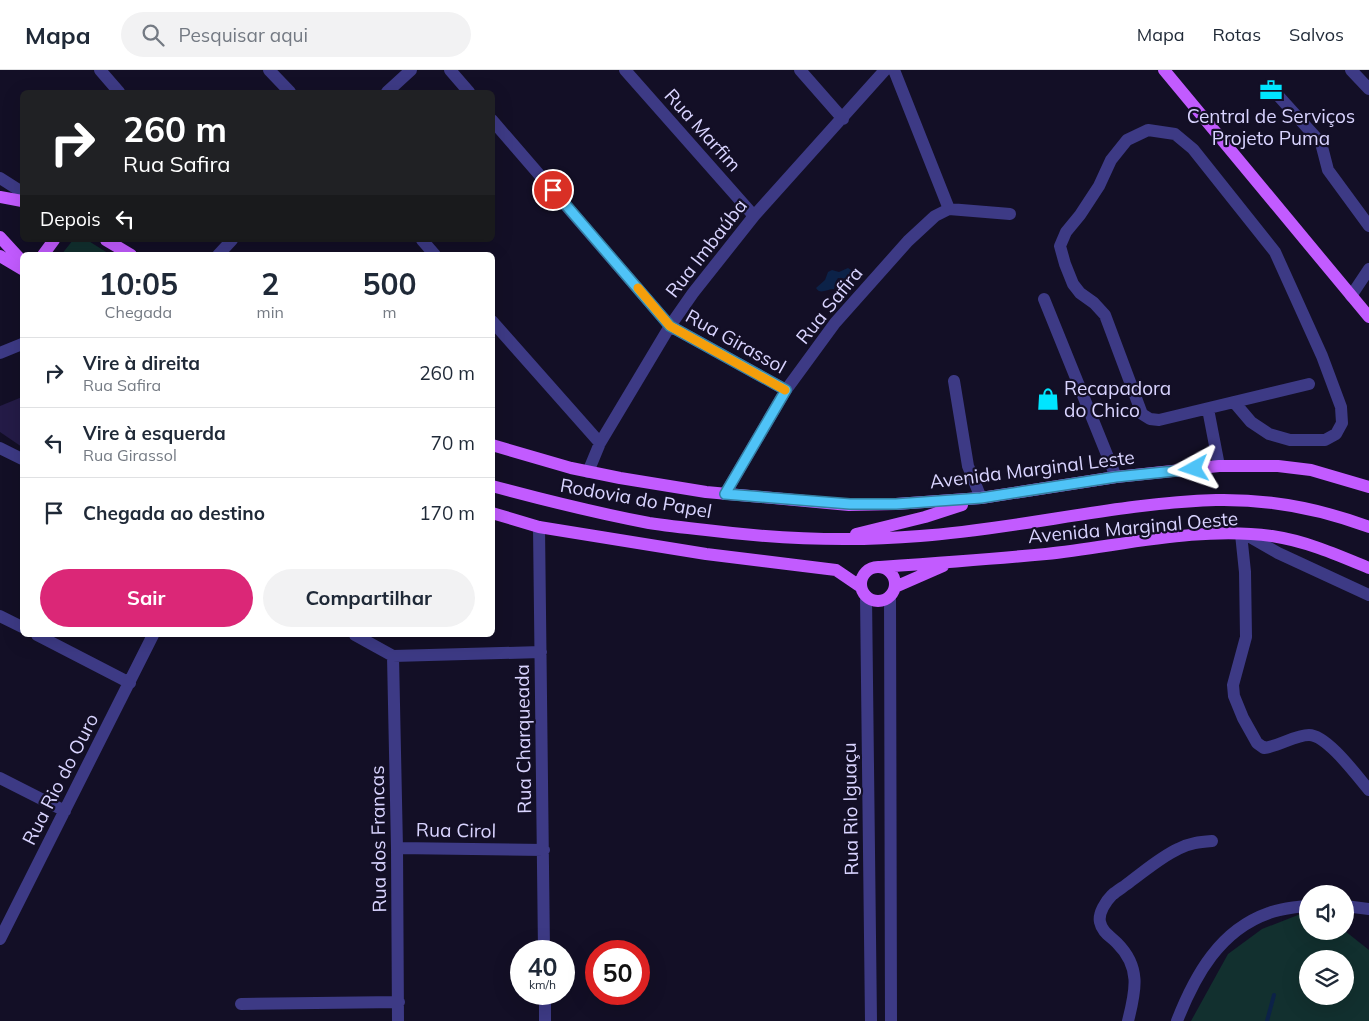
<!DOCTYPE html>
<html lang="pt">
<meta charset="utf-8">
<style>
body{margin:0;font-family:Mulish,sans-serif;background:#f2f2f3;color:#1f2937;height:100vh;display:flex;flex-direction:column;font-size:19px;white-space:nowrap}
*{box-sizing:border-box;margin:0}
p{font-size:16px;color:#747a83}
.icon{flex:none;width:28px;height:28px;fill:none;stroke:currentColor;stroke-width:2;stroke-linecap:round;stroke-linejoin:round}
.map{position:relative;flex:1;overflow:hidden}
.details{position:absolute;left:20px;top:182px;width:475px;height:385px;display:flex;flex-direction:column;background:#fff;border-radius:8px;box-shadow:0 5px 20px #0002}
.details>*{flex:none}
.top-card{position:absolute;left:20px;top:20px;width:475px;height:152px;border-radius:8px;box-shadow:0 5px 20px #0002;background:#202124;color:#fff;overflow:hidden}
.fabs{position:absolute;left:1299px;top:815px;display:grid;gap:10px}
.fabs a{display:grid;place-items:center;width:55px;height:55px;border-radius:50%;background:#fff;box-shadow:0 5px 20px #0002;font-size:25px}
.speed{position:absolute;left:510px;top:870px;display:flex;gap:10px;font-size:25px;font-weight:700;text-align:center}
.speed>*{display:grid;place-content:center;width:65px;height:65px;border-radius:50%;background:#fff;box-shadow:0 5px 20px #0002;line-height:1}
.speed small{font-size:12px;font-weight:400}
.speed .limit{border:8px solid #d22;background:#fff;color:#111}
.pin{position:absolute;display:grid;place-items:center;width:42px;height:42px;color:#fff;margin:-21px;border:2px solid #fff;border-radius:50%;box-shadow:0 1px 5px #0007}
.me{position:absolute;width:55px;margin:-28px;rotate:265deg;stroke-linejoin:round;filter:drop-shadow(0 0 4px #0008)}
.turn{display:flex;align-items:center;gap:18px;height:105px;padding:0 20px;font-size:22px}
.turn .icon{width:65px;height:65px;stroke-width:2.5}
.turn b{display:block;font-size:35px;line-height:42px}
.then{display:flex;align-items:center;height:48px;padding:0 20px;background:#0003;gap:10px;font-size:19px}
.eta{display:flex;justify-content:space-evenly;align-items:center;height:85px;text-align:center}
.eta b{font-size:30px;font-weight:700;line-height:35px}
.primary-button{display:flex;gap:10px;margin-top:auto;padding:10px 20px}
.primary-button a{flex:1;height:58px;border-radius:30px;background:#db2777;color:#fff;font-size:20px;font-weight:700;line-height:58px;text-align:center}
.primary-button a+a{background:#f2f2f3;color:#1f2937}
ul{padding:0;list-style:none}
li{display:flex;align-items:center;gap:15px;height:70px;padding:0 20px;border-top:1px solid #e0e1e3}
li div{flex:1}
li b{display:block;font-size:19px}
li em{font-style:normal}
header{display:flex;align-items:center;gap:30px;box-sizing:border-box;height:70px;padding:0 25px;background:#fff;border-bottom:1px solid #e0e1e3}
header strong{font-size:24px}
nav{display:flex;gap:28px;margin-inline-start:auto;font-size:18px}
.search{width:350px;height:45px;background:#f2f2f3;display:flex;align-items:center;gap:12px;box-sizing:border-box;padding:0 18px;border-radius:28px;color:#747a83;font-size:19px}
.map>svg:first-child{display:block}
.green{fill:#12302f;fill-rule:evenodd}
.water{fill:#0c2248}
.lines{fill:none;stroke-linecap:round;stroke-linejoin:round}
.stream{stroke:#0c2248;stroke-width:4}
.building{fill:#241b47}
.minor{stroke:#3d3a85;stroke-width:12}
.major{stroke:#c25bff;stroke-width:12}
.route-casing{stroke:#337fa1;stroke-width:12}
.route{stroke:#4fc3f7;stroke-width:9}
.slow{stroke:#f59e0b;stroke-width:9}
.labels{text-anchor:middle;dominant-baseline:central;stroke-width:4.5;stroke-linejoin:round;paint-order:stroke}
.poi-label{font-size:19px;fill:#d9d4ff;stroke:#130f26}
.street-label{font-size:19px;fill:#d9d4ff;stroke:#130f26}
</style>
<header>
<strong>Mapa</strong>
<div class="search"><svg class="icon" aria-label="search" viewBox="0 0 24 24"><circle cx="10" cy="10" r="6"/><path d="M15 15l6 6"/></svg>Pesquisar aqui</div>
<nav><a>Mapa</a><a>Rotas</a><a>Salvos</a></nav>
</header>
<div class="map">
<svg width="1369" height="951" viewBox="0 0 1369 951">
<rect width="100%" height="100%" fill="#130f26"/>
<path class="green" d="M73,170H87L111,185H61Z
M1303,843L1307,844L1308,861H1345L1369,880V951H1191L1228,884L1262,859ZM1308,889H1345V926H1308Z"/>
<path class="water" d="M848,198L851,200L852,206L850,209L838,208L836,211L834,219C827,219 820,225 816,218L825,210L828,202L832,200L839,202Z"/>
<g class="lines">
<path class="stream" d="M1267,951L1274,925"/>
</g>
<path class="building" d="M22,327V377L0,362V336Z"/>
<g class="lines">
<path class="minor" d="M100,0L119,22
M269,0L290,22
M450,0L469,22
M625,0L754,146
M800,0L843,49
M894,0L949,139
M1351,0L1369,19
M1274,21L1321,73L1328,100L1369,156
M387,22L411,0
M492,50L670,256L786,320
M0,108L22,122
M422,170L435,185
M218,185L232,170
M1351,226L1369,199
M1044,229L1116,407
M492,251L600,373
M0,283L22,274
M954,311L968,396L981,428
M1234,332L1251,352L1269,364L1290,370H1325L1336,364L1342,353L1341,337L1322,286L1275,182L1193,79L1175,64L1148,60L1127,70L1111,90L1099,116L1080,145L1066,162L1060,176L1065,194L1073,214L1080,223L1094,233L1105,245L1142,344L1150,349L1159,350L1309,314
M1208,339L1219,396
M0,378L22,389
M588,402L600,373L670,256L693,223L754,146L885,0
M725,424L786,320L835,253L908,171L935,146L949,139L1010,144
M539,457L544,881
M1241,464L1245,502L1246,567L1233,615L1234,626L1243,648L1257,673L1264,678C1280,676 1295,665 1309,665C1327,665 1357,706 1369,720
M1245,464L1278,483L1369,525
M866,526L871,951
M890,526L891,951
M0,546L22,557
M37,565L130,613
M355,565L393,586L541,582
M393,586L397,778L398,951
M0,708L65,741
M397,778L544,780
M1345,836L1369,839
M0,869L153,565
M545,924V951
M241,934L399,932
M1128,951C1136,920 1141,897 1117,873C1110,866 1102,862 1100,852C1098,843 1106,831 1112,825C1118,820 1125,816 1131,811C1146,800 1161,787 1178,779C1189,773 1200,772 1212,771
M1177,951C1195,905 1220,860 1269,843C1281,838 1295,838 1308,835"/>
<path class="major" d="M1164,0L1369,247
M0,127L22,131
M0,167L22,191
M106,170L131,185
M43,185L54,170
M0,186L22,199
M492,375L571,398L620,408L706,422L849,435L896,434L981,428L1116,407L1219,396H1278L1311,400L1369,417
M492,416C544,430 596,443 649,453C668,456 687,458 706,460C777,469 849,472 920,466C1019,459 1117,433 1216,430C1268,429 1321,439 1369,457
M492,443L539,457L706,484L836,500L861,517
M856,464L925,447L962,435
M880,497C936,493 991,489 1046,484C1121,476 1197,456 1272,466C1306,471 1338,485 1369,498
M861 514a17 17 0 1 1 34 0a17 17 0 1 1-34 0Z
M895,517L943,496"/>
</g>
<g class="lines">
<defs>
<path id="route" d="M553,120L670,256L786,320L725,424L850,434H896L981,428L1116,407L1194,399"/>
</defs>
<use href="#route" class="route-casing"/>
<use href="#route" class="route"/>
<path class="slow" d="M638,218L670,256L785,320"/>
</g>
<defs>
<symbol id="office-bare" viewBox="-9 -9 18 18"><path d="M-6-3h4V-5.5h4V-3h4V5H-6ZM-1-4.5V-3h2v-1.5ZM-6 0V1H6V0Z" fill="#00e5ff" stroke="#130f26" stroke-width="2.5" paint-order="stroke"/></symbol>
<symbol id="shop-bare" viewBox="-9 -9 18 18"><path d="M-5-2.5h2.3a2.7 3.5 0 0 1 5.4 0H5L5.5 6h-11ZM-1.5-2.5h3a1.5 2.3 0 0 0-3 0Z" fill="#00e5ff" stroke="#130f26" stroke-width="2.5" paint-order="stroke"/></symbol>
</defs>
<g fill-rule="evenodd">
<use href="#office-bare" x="1255" y="4" width="32" height="32"/>
<use href="#shop-bare" x="1032" y="313" width="32" height="32"/>
</g>
<g class="labels">
<g class="poi-label">
<text x="1271" y="46">Central de Serviços<tspan x="1271" dy="22">Projeto Puma</tspan></text>
<text x="1064" y="318" text-anchor="start">Recapadora<tspan x="1064" dy="22">do Chico</tspan></text>
</g>
<g class="street-label">
<text transform="translate(703 60) rotate(48)">Rua Marfim</text>
<text transform="translate(706 178) rotate(-52)">Rua Imbaúba</text>
<text transform="translate(829 235) rotate(-51)">Rua Safira</text>
<text transform="translate(736 271) rotate(29)">Rua Girassol</text>
<text transform="translate(1032 399) rotate(-7)">Avenida Marginal Leste</text>
<text transform="translate(636 428) rotate(10)">Rodovia do Papel</text>
<text transform="translate(1133 457) rotate(-5)">Avenida Marginal Oeste</text>
<text transform="translate(523 669) rotate(-91)">Rua Charqueada</text>
<text transform="translate(60 709) rotate(-63)">Rua Rio do Ouro</text>
<text transform="translate(850 739) rotate(-91)">Rua Rio Iguaçu</text>
<text transform="translate(456 760) rotate(1)">Rua Cirol</text>
<text transform="translate(378 769) rotate(-91)">Rua dos Francas</text>
</g>
</g>
</svg>
<div class="fabs">
<a><svg class="icon" aria-label="sound" viewBox="0 0 24 24"><path d="M4 9h4l5-4v14l-5-4H4zM17 9q2 3 0 6"/></svg></a>
<a><svg class="icon" aria-label="layers" viewBox="0 0 24 24"><path d="M12 4l9 5-9 5-9-5zM3 14l9 5 9-5"/></svg></a>
</div>
<div class="speed"><div>40<small>km/h</small></div><div class="limit">50</div></div>
<div class="pin" style="left:553px;top:120px;background:#d93025"><svg class="icon" aria-label="arrive" viewBox="0 0 24 24"><path d="M6 21V4h12l-3 4 3 4H6"/></svg></div>
<svg class="me" style="left:1194px;top:399px" viewBox="-20 -20 40 40"><path d="M0-17L14 15 0 8-14 15z" fill="#4fc3f7" stroke="#fff" stroke-width="4"/></svg>
<div class="top-card">
<div class="turn"><svg class="icon" aria-label="right" viewBox="0 0 24 24"><path d="M7 20v-9h11M14 6l5 5-5 5"/></svg><div><b>260 m</b>Rua Safira</div></div>
<div class="then">Depois<svg class="icon" aria-label="left" viewBox="0 0 24 24"><path d="M17 20v-9H6M10 6l-5 5 5 5"/></svg></div>
</div>
<section class="details">
<div class="eta">
<div><b>10:05</b><p>Chegada</p></div>
<div><b>2</b><p>min</p></div>
<div><b>500</b><p>m</p></div>
</div>
<ul>
<li><svg class="icon" aria-label="right" viewBox="0 0 24 24"><path d="M7 20v-9h11M14 6l5 5-5 5"/></svg><div><b>Vire à direita</b><p>Rua Safira</p></div><em>260 m</em></li>
<li><svg class="icon" aria-label="left" viewBox="0 0 24 24"><path d="M17 20v-9H6M10 6l-5 5 5 5"/></svg><div><b>Vire à esquerda</b><p>Rua Girassol</p></div><em>70 m</em></li>
<li><svg class="icon" aria-label="arrive" viewBox="0 0 24 24"><path d="M6 21V4h12l-3 4 3 4H6"/></svg><div><b>Chegada ao destino</b></div><em>170 m</em></li>
</ul>
<div class="primary-button"><a>Sair</a><a>Compartilhar</a></div>
</section>
</div>
